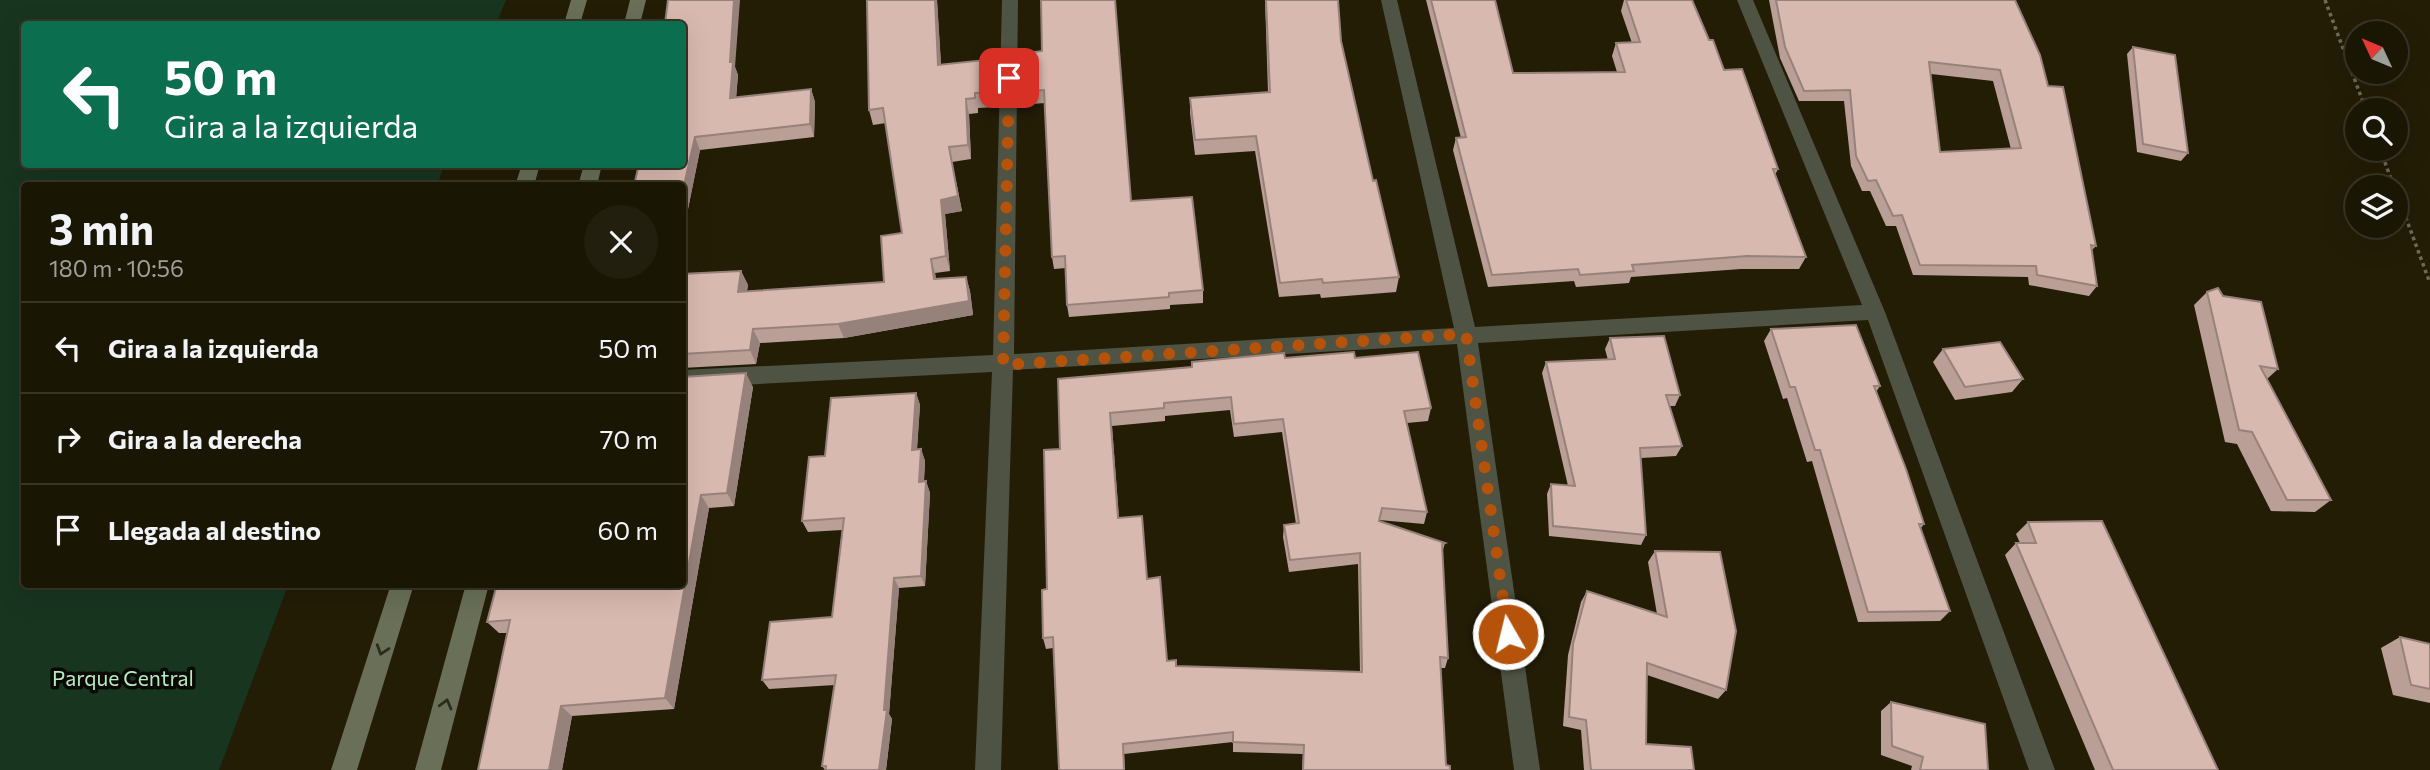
<!DOCTYPE html>
<html lang="es">
<meta charset="utf-8">
<style>
body{margin:0;font-family:Commissioner,sans-serif;background:#231f0e;color:#f1f3f6;height:100vh;display:flex;flex-direction:column;font-size:26px;white-space:nowrap}
*{box-sizing:border-box;margin:0}
p{font-size:23px;color:#9f9f9a}
.icon{flex:none;width:38px;height:38px;fill:none;stroke:currentColor;stroke-width:2;stroke-linecap:round;stroke-linejoin:round}
.map{position:relative;flex:1;overflow:hidden}
.side{position:absolute;left:21px;top:182px;width:665px;height:406px;display:flex;flex-direction:column;background:#1a1604;border-radius:7px;box-shadow:0 7px 28px #0002,0 0 0 2px #383526}
.side>*{flex:none}
.top-card{position:absolute;left:21px;top:21px;width:665px;height:147px;border-radius:7px;box-shadow:0 7px 28px #0002,0 0 0 2px #383526;background:#0b6e4f;color:#fff;overflow:hidden}
.needle{width:46px;rotate:314deg}
.fabs{position:absolute;left:2345px;top:21px;display:grid;gap:14px}
.fabs a{display:grid;place-items:center;width:63px;height:63px;border-radius:50%;background:#1a1604;box-shadow:0 7px 28px #0002,0 0 0 2px #383526;font-size:35px}
.pin{position:absolute;display:grid;place-items:center;width:60px;height:60px;color:#fff;margin:-30px;border-radius:14px;box-shadow:0 4px 10px #0006}
.me{position:absolute;width:77px;margin:-38px;rotate:352deg;stroke-linejoin:round;filter:drop-shadow(0 0 5px #0008)}
.turn{display:flex;align-items:center;gap:24px;height:147px;padding:0 28px;font-size:32px}
.turn .icon{width:91px;height:91px;stroke-width:2.5}
.turn b{display:block;font-size:49px;line-height:60px}
.round{display:grid;place-items:center;flex:none;width:74px;height:74px;border-radius:37px;background:#231f0e}
.head{display:flex;align-items:center;justify-content:space-between;height:119px;padding:0 28px}
h1{font-size:42px;font-weight:700;line-height:52px}
ul{padding:0;list-style:none}
li{display:flex;align-items:center;gap:21px;height:91px;padding:0 28px;border-top:2px solid #383526}
li div{flex:1}
li b{display:block;font-size:26px}
li em{font-style:normal}
.map>svg:first-child{display:block}
.green{fill:#183520}
.lines{fill:none;stroke-linecap:round;stroke-linejoin:round}
.path{stroke:#6f6a56;stroke-width:3.5;stroke-dasharray:3.5 3.5;stroke-linecap:butt}
.street{fill:#4e5343;fill-rule:evenodd}
.secondary{fill:#697057;fill-rule:evenodd}
.wall{fill:#ba9f97;fill-rule:evenodd}
.shaded-wall{fill:#97827b}
.building{fill:#d8b9b0;stroke:#97827b;stroke-width:2;fill-rule:evenodd}
.oneway{stroke:#2b2c20}
.route{stroke:#b45309;stroke-width:12;stroke-dasharray:0 21.6}
.labels{text-anchor:middle;dominant-baseline:central;stroke-width:7;stroke-linejoin:round;paint-order:stroke}
.park-label{font-size:21px;fill:#b1edbf;stroke:#0a0802}
</style>
<div class="map">
<svg width="2430" height="770" viewBox="0 0 2430 770">
<rect width="100%" height="100%" fill="#231d06"/>
<path class="green" d="M0,0H506L496,24H24V164L444,165L437,186H24V584L288,585L219,770H0Z"/>
<g class="lines">
<path class="path" d="M2325,0L2366,110
M2380,149L2394,187
M2396,191L2430,283"/>
<path class="street" d="M1002,0H1018L1014,354L1454,328L1381,0H1397L1475,327L1862,305L1737,0H1753L1885,312L2055,770H2029L1868,320L1478,343L1540,770H1514L1457,344L1013,370L1001,770H975L992,372L682,388V370L993,355Z"/>
<path class="secondary" d="M571,0H587L580,24H564Z
M630,0H646L640,24H624Z
M522,164H540L534,186H515Z
M584,164H602L597,186H578Z
M391,584H414L357,770H331Z
M466,584H489L441,770H415Z"/>
</g>
<path class="wall" d="M867,0H937L941,65L995,59L998,74L997,107L978,108V113L969,114L971,159L952,162L962,211L945,214L950,271L935,273L936,279L966,277L970,291L973,315L844,338L760,343L756,364L682,368V274L741,271L748,285L747,291L884,282L902,233L886,123L873,125L869,110Z
M1265,0H1338L1341,41L1373,181L1399,277L1396,292L1321,298L1320,294L1279,297L1255,151L1195,155L1190,113V98L1268,92Z
M1426,0H1495L1513,73L1617,72L1612,56L1616,43H1632L1621,11L1624,0H1692L1709,40L1778,169L1775,175L1806,257L1799,269H1741L1631,277L1629,283L1576,287L1574,281L1488,287L1453,150L1456,138H1461Z
M1769,0H2015L2048,86L2096,246L2092,250L2097,286L2089,296L2029,285L2028,277L1913,275L1896,226H1886L1870,191H1862L1851,166L1844,101H1799L1780,58ZM1931,74L1993,81L2011,149L1940,152Z
M682,24L735,67L738,75L736,98L811,89L815,102L814,137L700,150L688,209H682Z
M2133,47L2188,153L2181,161L2137,152L2127,54Z
M1028,57L1131,201L1203,290V303L1170,305V309L1069,317L1067,305L1066,268L1054,269L1052,257L1045,103L1019,105L1017,92Z
M2207,292L2223,296L2278,369L2267,379L2331,500L2315,512L2271,511L2237,444L2225,442L2194,305Z
M1771,329L1880,386L1876,392L1924,524L1921,528L1950,611L1940,621L1858,622L1812,461L1807,462L1787,398L1783,399L1764,341Z
M1610,338L1680,395L1675,406H1669L1682,446L1676,456L1641,458L1646,535L1641,545L1549,536L1547,494L1551,484L1568,486L1542,373L1546,362L1608,360L1605,349Z
M1943,349L2023,379L2012,392L1955,400L1933,362Z
M1285,358H1355L1431,408L1428,421L1407,423L1427,512L1424,524L1379,520V521L1445,543L1442,553L1448,658L1445,668H1440L1446,765L1450,770H1302L1303,754L1233,752V742L1124,754L1125,770H1059L1053,648L1046,649L1043,638L1060,449L1058,379ZM1230,410L1234,437L1282,432L1296,524L1284,525L1283,537L1289,572L1358,564L1360,672L1176,666L1167,661L1147,579L1119,518L1112,426L1165,421V416Z
M682,377L753,387L734,506L709,508L674,709L572,716L562,770H478L508,633H499L487,622Z
M916,393L920,405L917,450L921,449L925,461L924,482L926,481L930,493L925,586L899,588L889,714L892,719L886,770H825L822,766L835,685L769,689L762,680L832,617L842,530L808,532L802,521L825,456Z
M2028,522L2218,770H2095L2005,555L2016,543H2020L2016,534Z
M1655,551L1726,690L1718,699L1647,675L1646,744L1694,770H1584L1581,730L1563,726L1568,655L1581,602L1587,591L1657,614L1648,562Z
M2400,637L2430,644V703L2393,695L2381,648Z
M1891,702L1988,770H1911L1912,766L1881,755V711Z"/>
<path class="shaded-wall" d="M734,0H740L735,67L738,75L735,111L730,98V62Z
M935,0H937L942,81L938,65Z
M995,59L998,74L997,107L994,92Z
M811,89L815,102L814,137L810,124Z
M966,99L969,114L971,159L968,145Z
M695,137L700,150L688,209L682,198V194Z
M949,147L962,211L945,214L950,271L946,256L941,200Z
M931,259L935,273L938,293L934,279Z
M741,271L748,285L744,306L738,292Z
M966,277L970,291L973,315L844,338L838,324Z
M753,329L760,343L756,364L750,350Z
M746,373L753,387L734,506L727,493Z
M916,393L920,405L916,461L912,450Z
M921,449L925,461L923,493L919,482Z
M926,481L930,493L925,586L921,576Z
M701,495L709,508L674,709L665,698Z
M894,578L899,588L889,714L892,719L886,770H879Z
M561,706L572,716L562,770H549Z"/>
<path class="building" d="M668,0H734L730,62H733L730,98L811,89L810,124L695,137L682,194V186H634L639,164H682V24H665Z
M867,0H935L938,65L995,59L994,92L975,93V98L966,99L968,145L949,147L958,196L941,200L946,256L931,259L934,279L966,277L969,301L838,324L753,329L750,350L682,354V274L741,271L738,292L884,282L881,236L902,233L883,108L869,110Z
M1041,0H1115L1131,201L1192,197L1203,290L1169,293V297L1067,305L1065,256L1052,257L1044,90L1017,92L1018,58L1028,57V53L1042,51Z
M1266,0H1338L1341,41L1373,181L1376,180L1399,277L1323,283L1322,279L1280,283L1256,136L1195,140L1190,98L1270,92Z
M1431,0H1495L1513,73H1527L1625,72L1616,43L1640,42L1626,0H1692L1709,40H1713L1724,70L1742,69L1778,169H1773L1806,257L1747,256L1632,265L1634,271L1580,275L1578,269L1492,275L1456,138L1466,137Z
M1776,0H2015L2040,55L2048,86L2063,87L2096,246L2091,245L2097,286L2037,275L2036,266L1920,265L1902,215L1893,216L1876,180L1868,181L1856,156L1850,90L1804,91L1785,47ZM1929,62L2000,70L2021,148L1940,152Z
M2133,47L2175,55L2188,153L2143,144Z
M2218,288L2223,296L2261,302L2278,369L2260,366L2331,500H2287L2252,432L2239,430L2207,292Z
M1856,325L1880,386H1874L1906,469L1924,524H1919L1950,611L1868,612L1820,450H1815L1795,387H1790L1771,329Z
M1664,336L1680,395H1666L1682,446L1640,448L1646,535L1553,526L1551,484L1575,486L1546,362L1615,359L1610,338Z
M2000,342L2023,379L1965,387L1943,349Z
M1354,352L1355,358L1418,352L1431,408L1404,411L1427,512L1382,508L1379,521L1445,543L1442,544L1448,658L1440,657L1446,765L1450,766V770H1303L1304,745L1233,742V732L1123,744L1124,770H1059L1053,637L1043,638L1042,590L1047,589L1044,450L1060,449L1058,379L1192,367V362L1284,353L1285,358ZM1231,397L1234,424L1283,419L1299,523L1284,525L1290,560L1360,553L1362,672L1176,666V660L1167,661L1160,577L1147,579L1142,516L1118,518L1110,413L1164,408V403Z
M746,373L727,493L701,495L665,698L561,706L549,770H478L510,620L487,622L497,584H682V377Z
M916,393L912,450L921,449L919,482L926,481L921,576L894,578L884,710H887L879,770H826V766H822L836,675L762,680L770,622L832,617L844,518L802,521L809,457L825,456L831,398Z
M2102,521L2218,770H2113L2016,543H2036L2028,522Z
M1655,551L1720,552L1736,631L1726,690L1647,663L1646,744L1691,747L1694,770H1591L1586,720L1569,717L1573,644L1587,591L1667,617Z
M2400,637L2430,644V689L2411,685Z
M1891,702L1985,724L1988,770H1920L1923,757L1892,746Z"/>
<defs><path id="oneway-chevron" d="M-2-3.5L2.5 0L-2 3.5" fill="none" stroke-width="1.6" stroke-linecap="round" stroke-linejoin="round" transform="scale(1.75)"/></defs>
<g class="oneway">
<use href="#oneway-chevron" transform="translate(382 650) rotate(108)"/>
<use href="#oneway-chevron" transform="translate(446 704) rotate(-75)"/>
</g>
<g class="lines">
<path class="route" d="M1009,78L1003,365L1466,334L1508,634"/>
</g>
<g class="labels">
<g class="park-label">
<text x="123" y="677">Parque Central</text>
</g>
</g>
</svg>
<div class="fabs">
<a><svg class="needle" viewBox="-14 -14 28 28"><path d="M0-13l5 13h-10z" fill="#e53935"/><path d="M0 13l5-13h-10z" fill="#9f9f9a"/></svg></a>
<a><svg class="icon" aria-label="search" viewBox="0 0 24 24"><circle cx="10" cy="10" r="6"/><path d="M15 15l6 6"/></svg></a>
<a><svg class="icon" aria-label="layers" viewBox="0 0 24 24"><path d="M12 4l9 5-9 5-9-5zM3 14l9 5 9-5"/></svg></a>
</div>
<div class="pin" style="left:1009px;top:78px;background:#d93025"><svg class="icon" aria-label="arrive" viewBox="0 0 24 24"><path d="M6 21V4h12l-3 4 3 4H6"/></svg></div>
<svg class="me" style="left:1508px;top:634px" viewBox="-20 -20 40 40"><circle r="17" fill="#b45309" stroke="#fff" stroke-width="3"/><path d="M0-11L8 9 0 5-8 9z" fill="#fff"/></svg>
<div class="top-card">
<div class="turn"><svg class="icon" aria-label="left" viewBox="0 0 24 24"><path d="M17 20v-9H6M10 6l-5 5 5 5"/></svg><div><b>50 m</b>Gira a la izquierda</div></div>
</div>
<section class="side">
<div class="head"><div><h1>3 min</h1><p>180 m · 10:56</p></div><a class="round"><svg class="icon" aria-label="close" viewBox="0 0 24 24"><path d="M6 6l12 12M18 6L6 18"/></svg></a></div>
<ul>
<li><svg class="icon" aria-label="left" viewBox="0 0 24 24"><path d="M17 20v-9H6M10 6l-5 5 5 5"/></svg><div><b>Gira a la izquierda</b></div><em>50 m</em></li>
<li><svg class="icon" aria-label="right" viewBox="0 0 24 24"><path d="M7 20v-9h11M14 6l5 5-5 5"/></svg><div><b>Gira a la derecha</b></div><em>70 m</em></li>
<li><svg class="icon" aria-label="arrive" viewBox="0 0 24 24"><path d="M6 21V4h12l-3 4 3 4H6"/></svg><div><b>Llegada al destino</b></div><em>60 m</em></li>
</ul>
</section>
</div>
